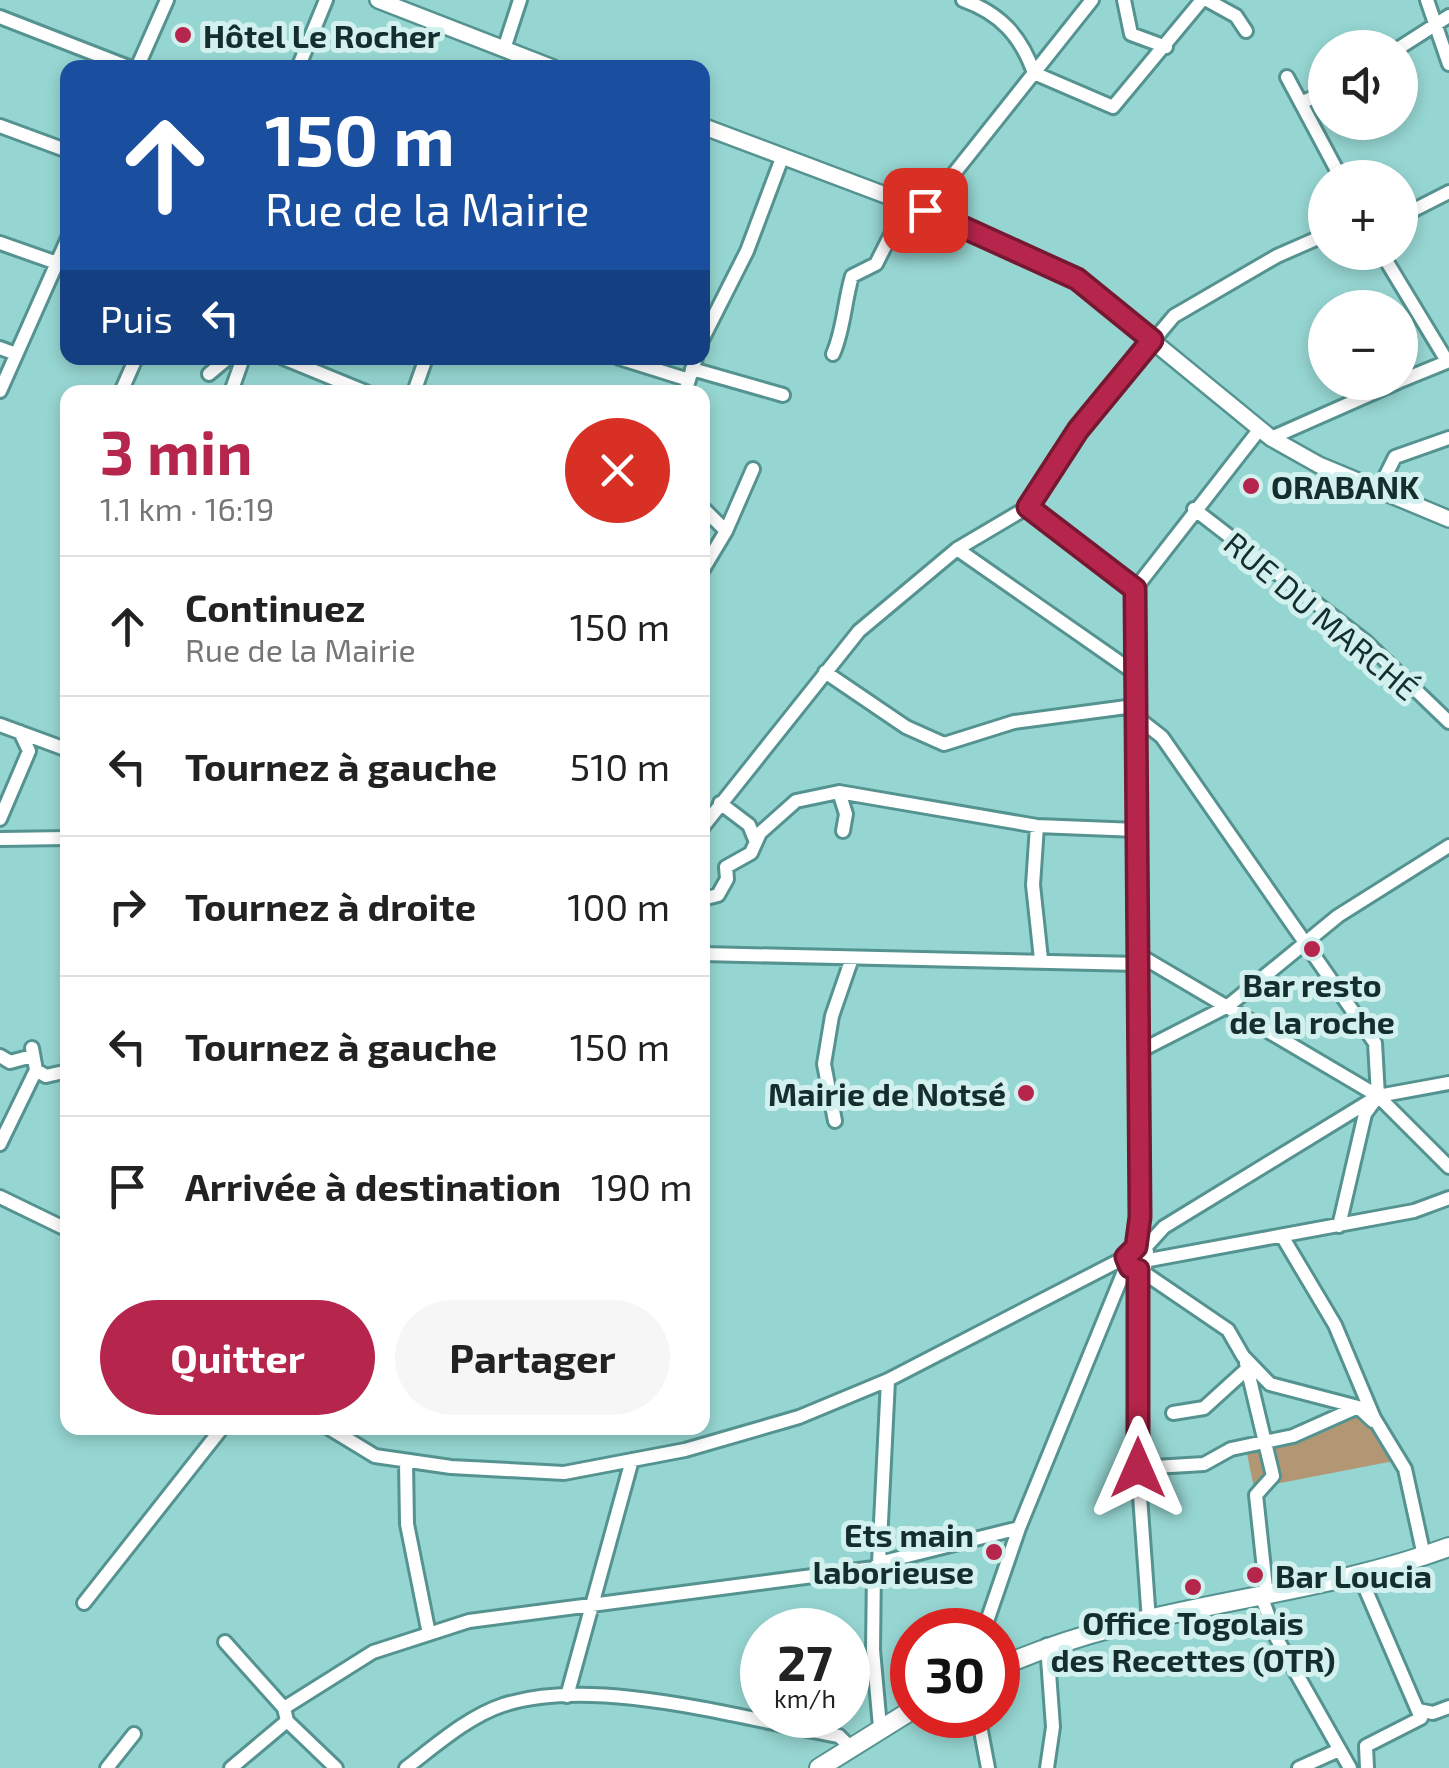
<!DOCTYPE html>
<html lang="fr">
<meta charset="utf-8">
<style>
body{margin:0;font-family:"Exo 2",sans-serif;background:#f6f6f6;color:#222;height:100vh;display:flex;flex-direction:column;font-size:38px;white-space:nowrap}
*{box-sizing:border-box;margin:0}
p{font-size:32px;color:#767676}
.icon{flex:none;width:55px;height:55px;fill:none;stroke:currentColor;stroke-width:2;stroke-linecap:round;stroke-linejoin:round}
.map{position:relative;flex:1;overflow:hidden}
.details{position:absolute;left:60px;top:385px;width:650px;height:1050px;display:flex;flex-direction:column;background:#fff;border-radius:20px;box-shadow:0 5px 15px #0003}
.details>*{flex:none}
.guide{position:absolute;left:60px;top:60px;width:650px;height:305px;border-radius:20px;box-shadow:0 5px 15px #0003;background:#1a4fa0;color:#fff;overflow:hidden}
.tools{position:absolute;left:1308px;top:30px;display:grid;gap:20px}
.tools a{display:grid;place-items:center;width:110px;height:110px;border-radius:50%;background:#fff;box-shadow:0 5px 15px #0003;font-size:50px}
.speed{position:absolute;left:740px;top:1608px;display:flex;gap:20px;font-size:50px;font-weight:700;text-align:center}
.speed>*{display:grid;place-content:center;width:130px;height:130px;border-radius:50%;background:#fff;box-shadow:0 5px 15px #0003;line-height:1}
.speed small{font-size:25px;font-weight:400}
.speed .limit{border:15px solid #d22;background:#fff;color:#111}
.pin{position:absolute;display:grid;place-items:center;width:85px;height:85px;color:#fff;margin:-42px;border-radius:20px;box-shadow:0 5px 15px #0006}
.me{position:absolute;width:110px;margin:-55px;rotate:0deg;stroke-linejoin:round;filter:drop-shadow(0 0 8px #0008)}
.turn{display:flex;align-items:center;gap:35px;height:210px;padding:0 40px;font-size:45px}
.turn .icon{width:130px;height:130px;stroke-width:2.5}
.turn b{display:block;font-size:70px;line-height:85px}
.then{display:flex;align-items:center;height:95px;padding:0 40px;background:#0003;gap:20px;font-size:38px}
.round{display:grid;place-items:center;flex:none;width:105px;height:105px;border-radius:52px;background:#f6f6f6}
.overview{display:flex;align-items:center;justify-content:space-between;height:170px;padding:0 40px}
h1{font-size:60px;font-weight:700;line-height:75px;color:#b6254b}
.cta{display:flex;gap:20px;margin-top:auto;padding:20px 40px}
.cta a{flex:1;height:115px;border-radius:60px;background:#b6254b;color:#fff;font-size:40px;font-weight:700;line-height:115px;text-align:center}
.cta a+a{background:#f6f6f6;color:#222}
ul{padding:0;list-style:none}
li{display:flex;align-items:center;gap:30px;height:140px;padding:0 40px;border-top:2px solid #e0e0e0}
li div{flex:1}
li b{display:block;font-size:38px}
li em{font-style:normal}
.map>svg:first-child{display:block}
.green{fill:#b39774}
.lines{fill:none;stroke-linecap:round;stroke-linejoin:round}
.minor-casing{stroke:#559390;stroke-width:18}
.major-casing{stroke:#559390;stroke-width:20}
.highway-casing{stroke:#559390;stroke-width:22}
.minor{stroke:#fff;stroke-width:12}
.major{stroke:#fff;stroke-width:15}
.highway{stroke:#fff;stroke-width:18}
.route-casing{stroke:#761831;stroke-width:25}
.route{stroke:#b6254b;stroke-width:18}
.poi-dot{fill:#b6254b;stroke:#d1f0ee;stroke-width:4}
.labels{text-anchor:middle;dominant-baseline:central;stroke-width:10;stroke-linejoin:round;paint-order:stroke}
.poi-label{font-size:32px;font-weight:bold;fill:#142e2d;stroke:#d1f0ee;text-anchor:start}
.street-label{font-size:32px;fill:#142e2d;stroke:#d1f0ee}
</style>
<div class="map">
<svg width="1449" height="1768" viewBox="0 0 1449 1768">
<rect width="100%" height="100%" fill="#96d6d2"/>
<path class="green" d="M1357,1409L1376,1428L1394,1461L1254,1488L1245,1444L1293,1437Z"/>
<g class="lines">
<defs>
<path id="minor" d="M963,0C1000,13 1021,36 1034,73L1113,107L1202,0
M1124,0L1131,34L1166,47
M1207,0L1236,16L1246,31
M1427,0L1449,64
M0,17L131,68
M1399,48L1449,16
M504,49L520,0
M137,68L167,0
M298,68L326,0
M1287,77L1341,178
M1301,103L1325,92
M0,126L68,151
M925,210L1092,0
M1400,217L1449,192
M0,243L57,263
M1381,252L1447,361
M702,340L747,251L782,158
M0,348L16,354
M833,354C844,329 844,303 852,276L876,264L907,203
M283,358L366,392
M619,358L689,380
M692,369L783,395
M209,374L228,358
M1400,381L1449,361
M0,391L68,238
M121,392L136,358
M231,392L243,358
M414,392L426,358
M685,392L696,358
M1271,438L1398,382
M1379,489L1395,457L1449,438
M702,507L726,531L702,571
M1028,507L1135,589
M1194,509L1365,641L1449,722
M726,531L753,469
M957,549L1132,671
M825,672L906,727L944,744L1014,722L1134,706
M1134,715L1162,737L1375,1043L1378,1096L1365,1114L1339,1226
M0,725L68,750
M839,792L846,814L843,831
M720,803L749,825L756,842
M0,819L29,751L20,732
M1037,826L1033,885L1041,959
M702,828L859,631L957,549L1028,507L1078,430L1174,316L1277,256L1325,235
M0,839L68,838
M702,899L718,895L727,879L726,867L751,853L760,833L796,801L839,792L1037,826L1137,830
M702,954L1139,964
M1139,955L1378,1096L1449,1167
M1138,1052L1228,1006L1338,916L1449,846
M0,1056L10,1062L32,1056
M36,1070L46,1076L68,1071
M835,1121L824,1064L832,1016L851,961
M0,1144L36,1070L32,1048
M0,1197L68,1230
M1282,1236L1335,1325L1374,1418L1405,1469L1424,1556
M1137,1247L1139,955L1135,589L1259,430
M1144,1249L1164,1227L1378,1096L1449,1083
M1149,1260L1414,1211L1449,1198
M1138,1270V1468L1149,1621
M1140,1270L1228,1330L1243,1356L1270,1384L1358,1407L1373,1421
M1246,1363L1273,1476L1256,1495L1267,1597
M1173,1413L1204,1408L1248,1368
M329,1428L375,1456L451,1467L564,1473L685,1450L799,1417L888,1380L1126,1257
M406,1462L407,1524L429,1634
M1138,1468L1204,1464L1231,1449L1293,1436L1358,1407
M879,1563L1019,1528
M1359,1574L1421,1718L1366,1746L1367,1768
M1262,1598L1277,1639L1350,1768
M84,1603L222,1428
M984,1630L1019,1528L1127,1264V1253L1137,1247L1147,1252L1145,1267L1134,1269L1127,1264
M225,1642L284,1708L287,1721L336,1768
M567,1696L632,1460
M284,1708L373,1652L469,1621L874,1568
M1418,1710L1433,1713L1449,1707
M978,1715L988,1768
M880,1727L873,1650L874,1568L879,1563L888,1380
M107,1768L134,1734
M231,1768L287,1721
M406,1768C435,1746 469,1716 503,1705C597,1675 742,1719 839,1736L849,1746
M1047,1768L1053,1727L1047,1645
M1299,1768L1339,1750"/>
<path id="major" d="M378,0L553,68
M702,126L925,210L1077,279L1271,438L1319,465L1449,519"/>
<path id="highway" d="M998,1668C1139,1603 1303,1601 1449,1547
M819,1768L912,1710"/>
</defs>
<use href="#minor" class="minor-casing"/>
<use href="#major" class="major-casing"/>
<use href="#highway" class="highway-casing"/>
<use href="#minor" class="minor"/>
<use href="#major" class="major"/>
<use href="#highway" class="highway"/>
</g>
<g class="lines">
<defs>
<path id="route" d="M925,210L1077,279L1152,340L1078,430L1028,507L1135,589L1140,1217L1136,1247L1126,1257L1130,1267L1138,1270V1468"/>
</defs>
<use href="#route" class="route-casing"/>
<use href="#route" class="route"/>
</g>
<g class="poi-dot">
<circle cx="183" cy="35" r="10"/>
<circle cx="1251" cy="486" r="10"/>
<circle cx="1312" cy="949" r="10"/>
<circle cx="1026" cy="1093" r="10"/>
<circle cx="994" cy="1552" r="10"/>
<circle cx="1255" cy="1575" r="10"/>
<circle cx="1193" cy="1587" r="10"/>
</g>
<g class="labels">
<g class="poi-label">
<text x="203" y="35">Hôtel Le Rocher</text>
<text x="1271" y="486">ORABANK</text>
<text x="1312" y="984" text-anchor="middle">Bar resto<tspan x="1312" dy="37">de la roche</tspan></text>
<text x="1006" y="1093" text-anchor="end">Mairie de Notsé</text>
<text x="974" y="1534" text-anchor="end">Ets main<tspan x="974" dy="37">laborieuse</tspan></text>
<text x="1275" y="1575">Bar Loucia</text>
<text x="1193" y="1622" text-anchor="middle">Office Togolais<tspan x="1193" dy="37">des Recettes (OTR)</tspan></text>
</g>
<g class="street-label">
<text transform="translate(1322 615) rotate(40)">RUE DU MARCHÉ</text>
</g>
</g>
</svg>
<div class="tools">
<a><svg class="icon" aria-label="sound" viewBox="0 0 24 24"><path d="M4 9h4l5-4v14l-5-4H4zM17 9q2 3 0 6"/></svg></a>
<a>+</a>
<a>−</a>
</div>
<div class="speed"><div>27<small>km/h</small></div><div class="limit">30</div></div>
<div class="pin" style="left:925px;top:210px;background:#d93025"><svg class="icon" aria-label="arrive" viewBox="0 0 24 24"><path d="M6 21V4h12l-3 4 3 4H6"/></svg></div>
<svg class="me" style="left:1138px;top:1468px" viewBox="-20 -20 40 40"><path d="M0-17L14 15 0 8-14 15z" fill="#b6254b" stroke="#fff" stroke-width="4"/></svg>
<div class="guide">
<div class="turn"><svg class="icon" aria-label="ahead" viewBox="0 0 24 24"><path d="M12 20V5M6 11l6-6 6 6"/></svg><div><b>150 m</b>Rue de la Mairie</div></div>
<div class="then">Puis<svg class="icon" aria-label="left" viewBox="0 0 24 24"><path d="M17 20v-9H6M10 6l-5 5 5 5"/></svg></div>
</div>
<section class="details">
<div class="overview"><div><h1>3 min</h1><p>1.1 km · 16:19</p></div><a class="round" style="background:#d93025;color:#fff"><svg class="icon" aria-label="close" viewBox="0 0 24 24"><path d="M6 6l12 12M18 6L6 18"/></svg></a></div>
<ul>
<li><svg class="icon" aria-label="ahead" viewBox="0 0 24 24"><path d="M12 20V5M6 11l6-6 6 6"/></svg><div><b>Continuez</b><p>Rue de la Mairie</p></div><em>150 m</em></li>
<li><svg class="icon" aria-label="left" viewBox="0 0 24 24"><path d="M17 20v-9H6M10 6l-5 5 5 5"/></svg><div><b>Tournez à gauche</b></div><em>510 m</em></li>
<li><svg class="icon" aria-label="right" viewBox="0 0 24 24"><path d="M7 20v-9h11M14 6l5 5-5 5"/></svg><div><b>Tournez à droite</b></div><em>100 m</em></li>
<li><svg class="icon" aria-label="left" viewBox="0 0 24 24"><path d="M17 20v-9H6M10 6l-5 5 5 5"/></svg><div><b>Tournez à gauche</b></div><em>150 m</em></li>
<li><svg class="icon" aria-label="arrive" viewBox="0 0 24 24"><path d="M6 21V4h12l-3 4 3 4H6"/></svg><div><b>Arrivée à destination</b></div><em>190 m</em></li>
</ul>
<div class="cta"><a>Quitter</a><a>Partager</a></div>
</section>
</div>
